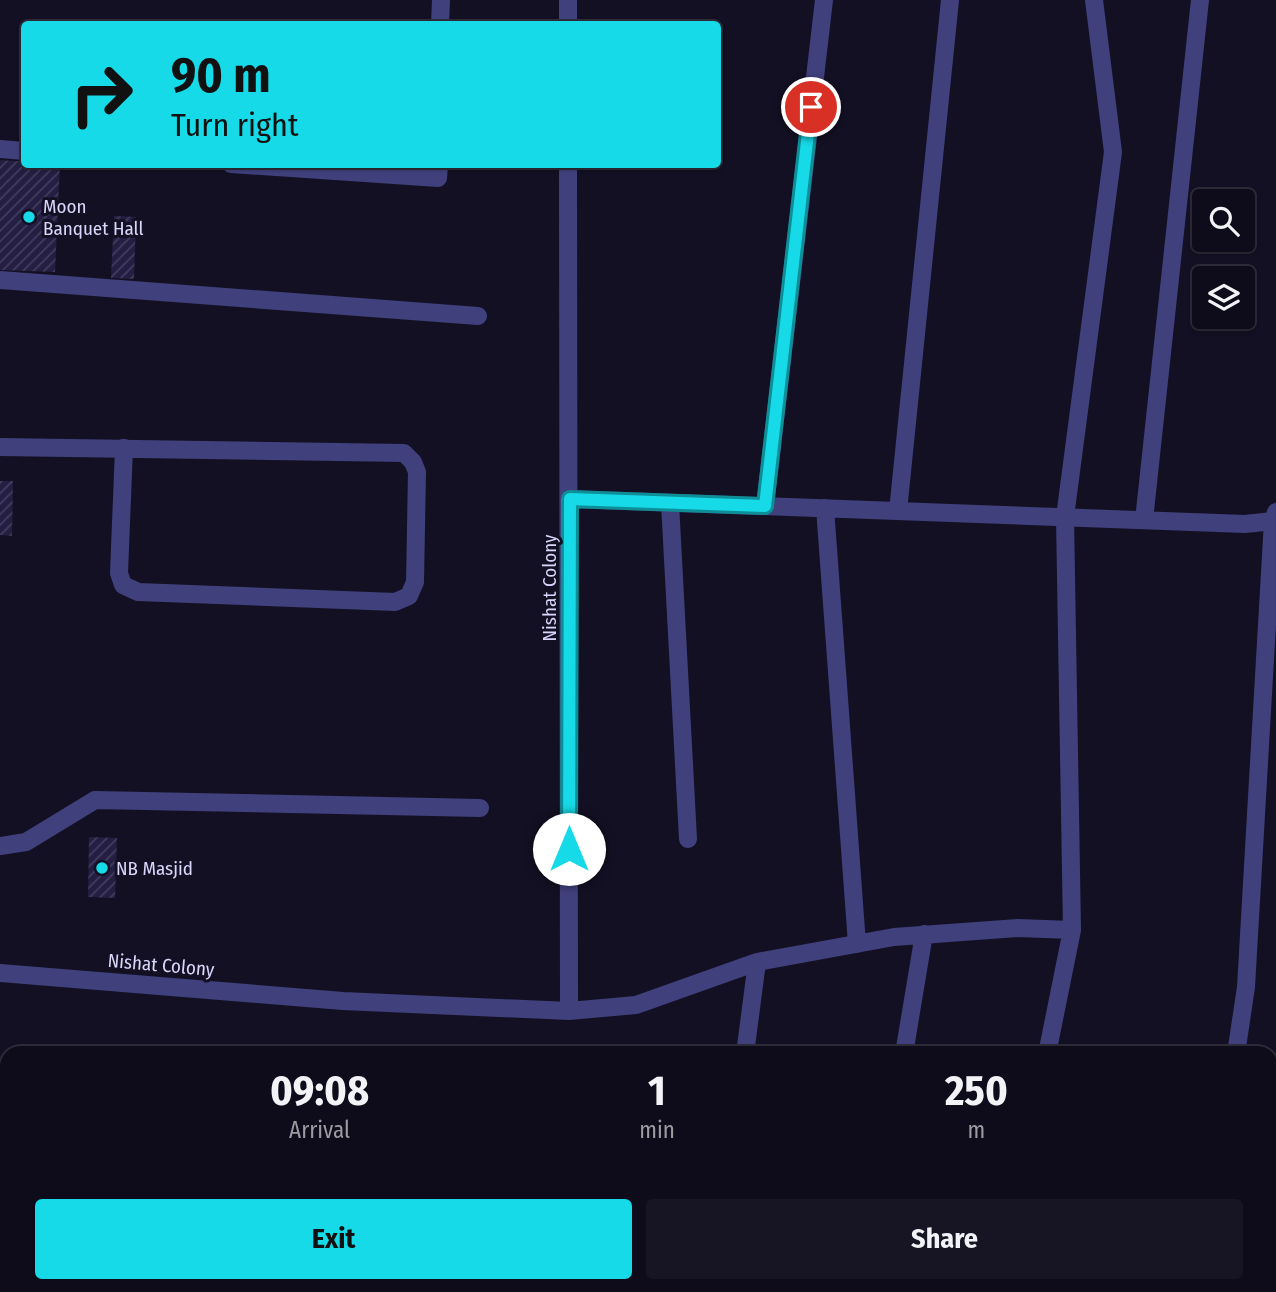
<!DOCTYPE html>
<style>
body{margin:0;font-family:"Fira Sans Condensed",sans-serif;background:#171523;color:#f1f3f6;height:100vh;display:flex;flex-direction:column;font-size:26px;white-space:nowrap}
*{box-sizing:border-box;margin:0}
p{font-size:23px;color:#9b9ba2}
.icon{flex:none;width:38px;height:38px;fill:none;stroke:currentColor;stroke-width:2;stroke-linecap:round;stroke-linejoin:round}
.map{position:relative;flex:1;overflow:hidden}
.panel{position:absolute;left:0px;top:1046px;width:1278px;height:247px;display:flex;flex-direction:column;background:#0e0c1a;border-radius:21px 21px 0 0;box-shadow:0 2px 5px #0004,0 0 0 2px #2e2c39}
.panel>*{flex:none}
.top-card{position:absolute;left:21px;top:21px;width:700px;height:147px;border-radius:7px;box-shadow:0 2px 5px #0004,0 0 0 2px #2e2c39;background:#16dae7;color:#111;overflow:hidden}
.buttons{position:absolute;left:1192px;top:189px;display:grid;gap:14px}
.buttons a{display:grid;place-items:center;width:63px;height:63px;border-radius:7px;background:#0e0c1a;box-shadow:0 2px 5px #0004,0 0 0 2px #2e2c39;font-size:35px}
.pin{position:absolute;display:grid;place-items:center;width:60px;height:60px;color:#fff;margin:-30px;border:4px solid #fff;border-radius:50%;box-shadow:0 2px 7px #0007}
.me{position:absolute;width:77px;margin:-38px;rotate:0deg;stroke-linejoin:round;filter:drop-shadow(0 0 5px #0008)}
.turn{display:flex;align-items:center;gap:24px;height:147px;padding:0 35px;font-size:32px}
.turn .icon{width:91px;height:91px;stroke-width:2.5}
.turn b{display:block;font-size:49px;line-height:60px}
.eta{display:flex;justify-content:space-evenly;align-items:center;height:119px;text-align:center}
.eta b{font-size:42px;font-weight:700;line-height:49px}
.action{display:flex;gap:14px;margin-top:auto;padding:14px 35px}
.action a{flex:1;height:80px;border-radius:7px;background:#16dae7;color:#111;font-size:28px;font-weight:700;line-height:80px;text-align:center}
.action a+a{background:#171523;color:#f1f3f6}
.map>svg:first-child{display:block}
.building{fill:url(#building-hatch)}
.lines{fill:none;stroke-linecap:round;stroke-linejoin:round}
.minor{stroke:#40407d;stroke-width:18}
.route-casing{stroke:#0e8e96;stroke-width:18}
.route{stroke:#16dae7;stroke-width:12}
.poi-dot{fill:#16dae7;stroke:#131023;stroke-width:2.5}
.labels{text-anchor:middle;dominant-baseline:central;stroke-width:6;stroke-linejoin:round;paint-order:stroke}
.poi-label{font-size:19px;fill:#d9d6fb;stroke:#131023;text-anchor:start}
.street-label{font-size:19px;fill:#d9d6fb;stroke:#131023}
</style>
<div class="map">
<svg width="1276" height="1292" viewBox="0 0 1276 1292">
<defs>
<pattern id="building-hatch" width="6" height="6" patternUnits="userSpaceOnUse" patternTransform="scale(1.75)"><rect width="6" height="6" fill="#241e42"/><path d="M-1 1l2-2M0 6l6-6M5 7l2-2" fill="none" stroke="#433e5e"/></pattern>
</defs>
<rect width="100%" height="100%" fill="#131023"/>
<path class="building" d="M0,160L60,164L55,272L0,270Z
M114,216L136,217L134,279L111,278Z
M0,481H13L12,536L0,535Z
M89,837L117,838L115,898L88,897Z"/>
<g class="lines">
<path class="minor" d="M568,0V24
M440,24L441,0
M0,149L24,151
M231,164L438,178L439,164
M568,164L569,1011
M0,280L478,316
M0,447L404,453L413,462L417,472L415,582L409,596L395,602L138,592L123,585L119,573L124,448
M570,499L1245,524L1273,521L1276,512
M670,503L688,839
M765,506L824,0
M825,508L857,944
M898,511L950,0
M1144,520L1200,0
M0,846L26,842L95,800L480,808
M0,973L343,1001L569,1011L636,1005L757,962L894,937L1018,928L1072,930
M745,1054L757,962
M904,1054L924,934
M1047,1054L1072,930L1065,517L1113,152L1094,0
M1236,1054L1246,987L1273,521
M1270,1141L1276,1144
M1270,1210L1276,1197
M192,1286L195,1292
M1020,1286L1041,1292
M174,1292L175,1286
M477,1292L478,1286
M715,1292L716,1286
M863,1292L864,1286
M990,1292V1286
M1236,1292L1239,1286"/>
</g>
<g class="lines">
<defs>
<path id="route" d="M569,849L570,499L765,506L811,107"/>
</defs>
<use href="#route" class="route-casing"/>
<use href="#route" class="route"/>
</g>
<g class="poi-dot">
<circle cx="29" cy="217" r="7"/>
<circle cx="102" cy="868" r="7"/>
</g>
<g class="labels">
<g class="poi-label">
<text x="43" y="206">Moon<tspan x="43" dy="22">Banquet Hall</tspan></text>
<text x="116" y="868">NB Masjid</text>
</g>
<g class="street-label">
<text transform="translate(549 588) rotate(-90)">Nishat Colony</text>
<text transform="translate(161 965) rotate(5)">Nishat Colony</text>
</g>
</g>
</svg>
<div class="buttons">
<a><svg class="icon" aria-label="search" viewBox="0 0 24 24"><circle cx="10" cy="10" r="6"/><path d="M15 15l6 6"/></svg></a>
<a><svg class="icon" aria-label="layers" viewBox="0 0 24 24"><path d="M12 4l9 5-9 5-9-5zM3 14l9 5 9-5"/></svg></a>
</div>
<div class="pin" style="left:811px;top:107px;background:#d93025"><svg class="icon" aria-label="arrive" viewBox="0 0 24 24"><path d="M6 21V4h12l-3 4 3 4H6"/></svg></div>
<svg class="me" style="left:569px;top:849px" viewBox="-20 -20 40 40"><circle r="19" fill="#fff"/><path d="M0-13L10 11 0 6-10 11z" fill="#16dae7"/></svg>
<div class="top-card">
<div class="turn"><svg class="icon" aria-label="right" viewBox="0 0 24 24"><path d="M7 20v-9h11M14 6l5 5-5 5"/></svg><div><b>90 m</b>Turn right</div></div>
</div>
<section class="panel">
<div class="eta">
<div><b>09:08</b><p>Arrival</p></div>
<div><b>1</b><p>min</p></div>
<div><b>250</b><p>m</p></div>
</div>
<div class="action"><a>Exit</a><a>Share</a></div>
</section>
</div>
